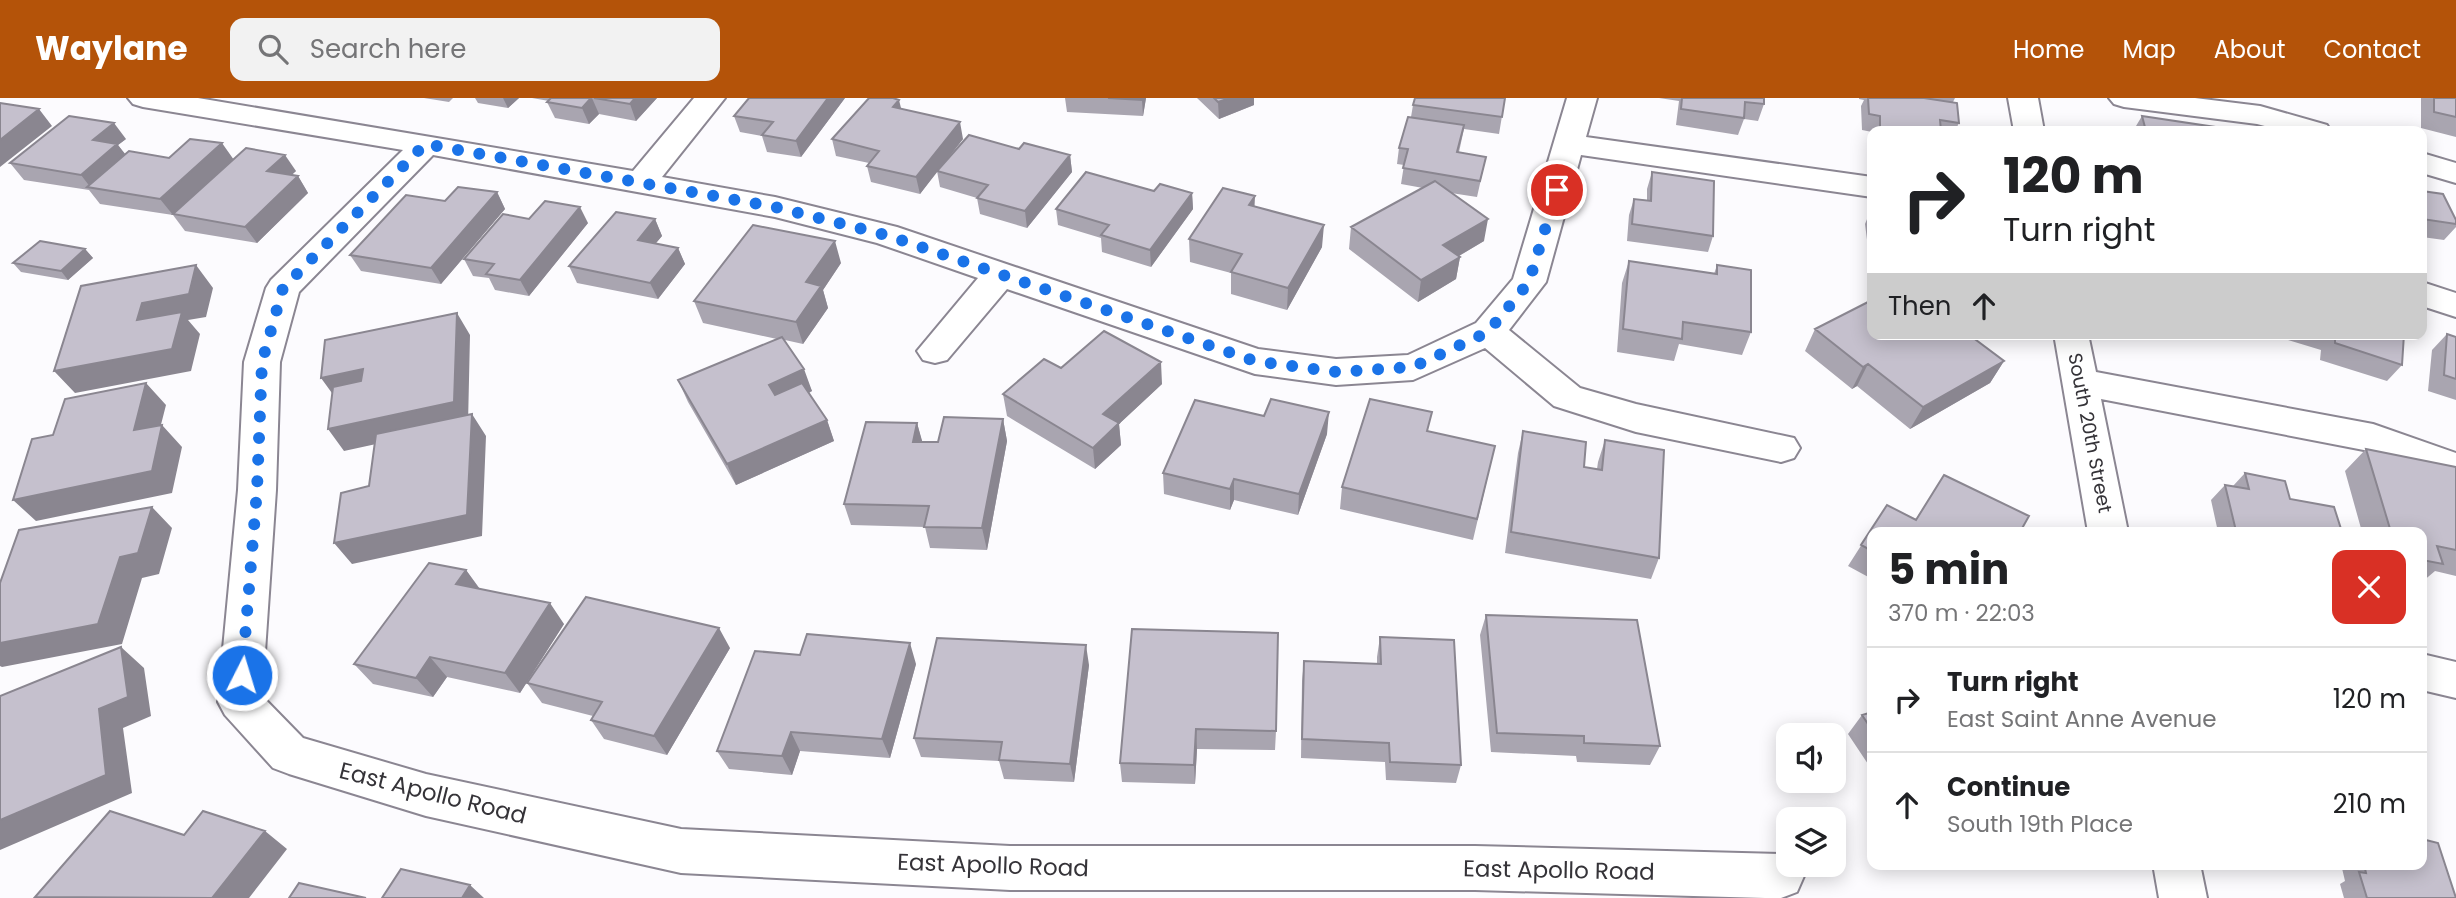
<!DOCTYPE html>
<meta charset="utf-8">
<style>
body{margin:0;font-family:Poppins,sans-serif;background:#f2f2f2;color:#202124;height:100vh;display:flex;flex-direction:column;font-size:26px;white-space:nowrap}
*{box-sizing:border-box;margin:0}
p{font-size:23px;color:#757577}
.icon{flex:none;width:38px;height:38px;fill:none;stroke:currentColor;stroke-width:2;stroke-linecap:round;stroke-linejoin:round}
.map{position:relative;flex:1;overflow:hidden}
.sheet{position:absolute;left:1867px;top:429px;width:560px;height:343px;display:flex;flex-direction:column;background:#fff;border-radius:14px;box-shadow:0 4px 18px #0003}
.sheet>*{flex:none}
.guide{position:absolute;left:1867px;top:28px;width:560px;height:214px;border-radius:14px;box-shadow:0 4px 18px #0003;background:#fff;color:#202124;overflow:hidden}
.controls{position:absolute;left:1776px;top:625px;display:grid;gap:14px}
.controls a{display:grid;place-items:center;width:70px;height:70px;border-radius:14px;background:#fff;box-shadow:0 4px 18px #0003;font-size:35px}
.pin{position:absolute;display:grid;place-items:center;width:60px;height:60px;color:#fff;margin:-30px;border:4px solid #fff;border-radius:50%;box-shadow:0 2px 7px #0007}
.me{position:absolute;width:77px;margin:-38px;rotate:5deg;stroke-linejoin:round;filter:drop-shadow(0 0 5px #0008)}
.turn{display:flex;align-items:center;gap:24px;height:147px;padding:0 21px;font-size:32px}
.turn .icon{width:91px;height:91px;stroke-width:2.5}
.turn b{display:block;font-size:49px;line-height:60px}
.then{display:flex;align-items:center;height:66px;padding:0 21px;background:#0003;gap:14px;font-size:26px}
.round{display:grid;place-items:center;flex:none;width:74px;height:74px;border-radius:14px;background:#f2f2f2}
.headline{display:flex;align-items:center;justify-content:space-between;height:119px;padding:0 21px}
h1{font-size:42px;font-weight:700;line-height:52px}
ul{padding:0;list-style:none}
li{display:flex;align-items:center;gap:21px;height:105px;padding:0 21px;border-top:2px solid #e0e0e0}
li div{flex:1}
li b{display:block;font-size:26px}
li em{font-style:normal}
header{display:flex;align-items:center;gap:42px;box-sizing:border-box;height:98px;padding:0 35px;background:#b45309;color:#fff}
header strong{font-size:33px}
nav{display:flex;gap:38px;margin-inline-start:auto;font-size:24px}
.search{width:490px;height:63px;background:#f2f2f2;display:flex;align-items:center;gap:18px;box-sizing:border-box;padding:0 24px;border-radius:14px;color:#757577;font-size:26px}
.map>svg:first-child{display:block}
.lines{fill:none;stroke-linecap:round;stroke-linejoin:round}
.minor-casing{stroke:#8b8692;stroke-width:4}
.minor{fill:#fff;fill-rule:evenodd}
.wall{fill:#a9a5b0}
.shaded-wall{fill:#8a8690}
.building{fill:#c5c0cd;stroke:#8a8690;stroke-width:2}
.route{stroke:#1a73e8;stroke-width:12;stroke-dasharray:0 21.6}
.labels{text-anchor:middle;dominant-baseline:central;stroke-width:5;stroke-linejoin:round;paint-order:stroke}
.street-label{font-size:19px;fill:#353338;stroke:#fff}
.near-street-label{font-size:23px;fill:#353338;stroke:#fff}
</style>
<header>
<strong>Waylane</strong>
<div class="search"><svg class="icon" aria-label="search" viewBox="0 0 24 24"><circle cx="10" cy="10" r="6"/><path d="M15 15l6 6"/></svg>Search here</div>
<nav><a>Home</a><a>Map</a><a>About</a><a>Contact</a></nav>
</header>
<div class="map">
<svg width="2456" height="800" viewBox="0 0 2456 800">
<rect width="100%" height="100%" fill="#fcfbfe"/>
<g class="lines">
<defs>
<path id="minor" d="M128,0H198L633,73L694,0H725L662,79L775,99L897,129L1258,251L1336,261L1408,257L1476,225L1513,181L1567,0H1597L1586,39L1872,79V99L1581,57L1546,184L1509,232L1580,290L1636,306L1794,340L1800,350L1794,360L1781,364L1636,334L1554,308L1485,250L1413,282L1336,287L1255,276L1007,191L947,262L935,265L923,262L917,253L978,180L877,145L775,119L433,57L299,194L280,264L276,392L262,598L303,640L426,676L681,731L1010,748H1475L1780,756L1788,759V766H1799L1804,778L1797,794L1781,800H1765L1475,792H1010L681,775L426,718L289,676L273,670L225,617L218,604L238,392L244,264L266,190L271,182L403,52L143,9L133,6Z
M2008,0H2038L2044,33H2014Z
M2109,0H2195L2260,8L2327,27L2331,33H2284L2257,26L2124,9L2114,6Z
M2422,55L2456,65V85L2422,75Z
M2422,184L2456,195V219L2422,208Z
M2054,236H2088L2096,274L2373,326L2456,355V384L2369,353L2101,301L2128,434H2088Z
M2422,556L2456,564V600L2422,592Z
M2153,766H2200L2207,800H2159Z"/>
</defs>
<use href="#minor" class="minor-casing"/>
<use href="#minor" class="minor"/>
</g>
<path class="wall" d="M424,0H453L449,4Z
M475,0H519L508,10L478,5Z
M532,0H657L636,23L599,16L589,26L555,20L547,4L549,3Z
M845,0L801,59L767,54L762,38L740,34L734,18Z
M1065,0H1146L1143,18L1067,14Z
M1197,0H1254V7L1219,21Z
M1505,0L1499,36L1464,31L1459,54L1486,59L1477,99L1451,95L1484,143L1459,158L1460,159L1456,181L1418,204L1349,151L1351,129L1423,90L1401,86L1404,67L1397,66L1399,50L1411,19L1413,7Z
M1659,0H1764V6L1758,23L1744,21L1738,37L1676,27L1679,3Z
M1859,0H1955L1953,4L1959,25L1955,33H1872V37V34L1862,32L1861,8L1864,2L1859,1Z
M2421,0H2456V39L2421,30Z
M901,11L963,41L943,66L1019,51L1070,57L1072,74L1027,130L980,116L977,100L940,89L937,73L920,96L871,84L867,68L869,65L836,58L832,41Z
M2142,18L2216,33H2133Z
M126,41L118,47L125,57L169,60L233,61L296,73L291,77L298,78L308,95L257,145L185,133L173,117L100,106L89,92L24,82L10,65Z
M1652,74L1713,138L1708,154L1627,143L1629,117L1634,101L1647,102V91Z
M1154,93L1192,95L1193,111L1151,169L1102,154L1101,140L1058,127L1056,111Z
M2422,93L2456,122V129L2444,142L2422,139Z
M497,94L505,111L441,186L361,173L350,157L445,103Z
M1254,108L1322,149L1287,212L1231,196V175L1190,164L1189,141Z
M1872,109V181L1865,126Z
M529,121L588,125L529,198L495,192L489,180L473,178L464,161Z
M655,121L662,138L655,146L678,150L685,166L658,201L577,185L569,168Z
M85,151L93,160L68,182L21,174L13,165Z
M1629,163L1714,176L1717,167L1751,234L1742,257L1679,246L1674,263L1617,254L1622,185Z
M841,165L823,192L828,210L803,246L785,242L812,293L809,295L827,322L834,343L736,387L688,304L678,282L777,241L703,225L694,203Z
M1815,231L2004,263L1990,285L1910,331L1857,288L1852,291L1805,253Z
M2288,236H2404L2402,267L2387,283L2320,262L2321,252L2288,242Z
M2447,236L2456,239V302L2428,293L2432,252Z
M1061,270L1162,286L1119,326L1121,347L1095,371L1007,318L1003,296Z
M1003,321L1007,343L987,452L930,450L925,429L851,427L844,406L917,325L922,344H938Z
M1523,333L1584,369L1597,371L1598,364L1605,342L1659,460L1651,481L1505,455L1518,355Z
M1429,334L1495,348L1473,442L1340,411L1342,389Z
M1327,336L1298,417L1234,402L1230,412L1164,396L1163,375Z
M2366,351L2456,369V478L2435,473L2422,484V434H2362L2345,373Z
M2245,375L2290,401L2342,434H2218L2211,402L2225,387L2233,388Z
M1944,377L2029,418L2020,434H1872V481L1848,468L1887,407L1916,421Z
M466,472L480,491L564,526L520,595L447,579L433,599L373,586L354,566Z
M1486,517L1660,648L1650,667L1577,664L1576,658L1491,654L1480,537Z
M1132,531L1276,633L1275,652L1197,651L1195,686L1122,684L1120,665Z
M1380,539L1461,667L1456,685L1386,682L1385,664L1301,660L1302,583L1304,563L1377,566V559Z
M730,550L667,657L604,641L591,622L593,618L542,605L527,585Z
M916,566L890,660L800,653L792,677L729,671L717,653Z
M1089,567L1074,684L1004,681L999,663L921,659L914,640Z
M1872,614V672L1848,636L1862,617Z
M2341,766H2422L2456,800H2344L2340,786L2345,783Z"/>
<path class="shaded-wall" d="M503,0H519L508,10Z
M592,0L599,16L589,26L582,10Z
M635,0H657L636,23L630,6Z
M828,0H845L801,59L796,43Z
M1142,0H1146L1143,18L1142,2Z
M1230,0H1254V7L1219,21L1218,4Z
M899,2L903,18L893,9Z
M39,11L52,28L0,69V42Z
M960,24L963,41L920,96L916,79Z
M114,25L126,41L118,47L130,62L91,90L81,77L93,42Z
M222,45L234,62L173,117L160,101Z
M285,57L296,73L278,90L267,73Z
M1070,57L1072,74L1027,130L1025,113Z
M298,78L308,95L257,145L245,129Z
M497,94L505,111L441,186L431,170Z
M1192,95L1193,111L1151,169L1150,152Z
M1255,98L1254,120L1249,107Z
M580,109L588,125L529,198L520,182Z
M655,121L662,138L645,158L638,142Z
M1488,121L1484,143L1440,169L1443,147Z
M1324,127L1322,149L1287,212L1288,190Z
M835,143L841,165L823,192L828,210L803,246L796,224L806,184Z
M678,150L685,166L658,201L650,185Z
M85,151L93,160L68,182L61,173Z
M1460,159L1456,181L1418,204L1421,182Z
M196,167L213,190L206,219L188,222L200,236L191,273L75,295L54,273L142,205Z
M457,215L470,237L468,326L344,353L328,331Z
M2004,263L1990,285L1910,331L1923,309Z
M1161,264L1162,286L1119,326L1121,347L1095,371L1093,350L1103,316Z
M1868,266L1857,288L1852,291L1863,269Z
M363,271L378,293L337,302L321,280Z
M804,271L812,293L777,309L769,287Z
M146,285L166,307L154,354L134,332Z
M1329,314L1327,336L1298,417L1299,396Z
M472,316L486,338L482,438L352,466L334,445Z
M1003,321L1007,343L987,452L982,430Z
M827,322L834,343L736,387L727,366Z
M917,325L923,346L913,344Z
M162,327L182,349L172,395L36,423L13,402Z
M1234,381V402L1230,412V391Z
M152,409L172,430L159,476L142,480L122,546L2,569L0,568V545L120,459Z
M466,472L481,493L456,486Z
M550,505L564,526L520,595L505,575Z
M719,530L730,550L667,657L654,638Z
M910,545L916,566L890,660L882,641Z
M1086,547L1089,567L1074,684L1070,666Z
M121,549L144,570L151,618L123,630L132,695L0,752V722L99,611Z
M430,559L447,579L433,599L416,580Z
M1196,631L1197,651L1195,686L1194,667Z
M791,634L800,653L792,677L782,658Z
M265,733L287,751L249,800H212Z
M470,787L484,800H462Z"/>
<path class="building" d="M551,0H591L582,10L547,4Z
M594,0H635L630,6Z
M749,0H828L796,43L762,37L773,24L734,18Z
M869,0H893L899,2L893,9L960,24L916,79L867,68L879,53L832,41Z
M1108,0H1142V2Z
M1214,0H1230L1218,4Z
M1415,0H1505L1502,19L1413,7Z
M1682,0H1764V6L1745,4L1744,20L1681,11Z
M1868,0H1924L1957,5L1959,25L1940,22L1941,33H1880V18L1869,16Z
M2434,0H2456V19L2434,14Z
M0,5L39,11L0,42Z
M69,18L114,25L93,42L117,46L81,77L10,65Z
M2142,18L2215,29L2216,33H2146Z
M1408,19L1464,27L1457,54L1486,59L1480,83L1403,70L1408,51L1399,50Z
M969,37L1019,51L1024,45L1070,57L1025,113L977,100L988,87L937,73Z
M190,41L222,45L160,101L87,89L129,53L169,60Z
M246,50L285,57L267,73L298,78L245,129L173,116Z
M1086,74L1154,93L1160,86L1192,95L1150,152L1101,137L1109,127L1056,111Z
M1652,74L1714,83L1713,138L1632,126L1634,101L1651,103Z
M1435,83L1488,121L1443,147L1460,159L1421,182L1351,129Z
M458,89L497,94L431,170L350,157L406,97L445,103Z
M1223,90L1255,98L1249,107L1324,127L1288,190L1231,174L1242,156L1189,141Z
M2422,93L2443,96L2456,122V126L2422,121Z
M545,103L580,109L520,182L486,176L494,166L464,161L503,116L529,121Z
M616,114L655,121L638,142L678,150L650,185L569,168Z
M753,127L835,143L806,184L821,188L796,224L694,203Z
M40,143L85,151L61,173L13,165Z
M1629,163L1717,176V167L1751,172V234L1683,224L1682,241L1623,231Z
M196,167L189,196L142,205L137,222L182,214L172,251L54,273L81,188Z
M1872,202V236H1968L2004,263L1923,309L1868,266L1863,269L1815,231Z
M457,215L454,304L328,331L333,289L361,283L363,271L321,280L325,242Z
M1104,233L1161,264L1103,316L1119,325L1093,350L1003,296L1044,261L1061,270Z
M2335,236H2404L2402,267L2335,245Z
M2447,236L2456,239V281L2444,277Z
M782,239L804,271L769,287L775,297L802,285L827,322L727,366L678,282Z
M146,285L134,332L162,327L152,373L13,402L32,341L53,337L65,301Z
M1271,301L1329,314L1299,396L1234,381L1230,391L1163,375L1195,302L1264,318Z
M1370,301L1432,314L1427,333L1495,348L1477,421L1342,389Z
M472,316L467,417L334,445L341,395L369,388L376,336Z
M944,319L1003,321L982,430L924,429L929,408L844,406L866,324L917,325L913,344H938Z
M1523,333L1586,344L1584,369L1602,372L1605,342L1664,352L1659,460L1511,434Z
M2366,351L2456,369V452L2437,448L2443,466L2422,462V434H2391Z
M2245,375L2285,383L2290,401L2334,409L2342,434H2241L2236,433L2225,387L2249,391Z
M1944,377L2029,418L2020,434H1872V453L1861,447L1887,407L1916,422Z
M152,409L138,455L120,459L98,526L0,545V485L19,432Z
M429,465L466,472L456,486L550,505L505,575L430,559L416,580L354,566Z
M586,499L719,530L654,638L591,622L602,604L527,585Z
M1486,517L1637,522L1660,648L1584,645V638L1497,635Z
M1132,531L1278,535L1276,633L1196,631L1194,667L1120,665Z
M807,536L910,545L882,641L791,634L782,658L717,653L755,553L800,557Z
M1380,539L1454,542L1461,667L1390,664L1389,645L1302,641L1304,563L1381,566Z
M937,540L1086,547L1070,666L999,662L1002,644L914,640Z
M121,549L128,599L99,611L106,677L0,722V598Z
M1872,614V632L1862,617Z
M110,713L184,737L203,713L265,733L212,800L35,799Z
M2422,741L2438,745L2456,800H2367L2359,774L2366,775L2364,766H2422Z
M401,771L470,787L462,800H382Z
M299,785L366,800H289Z"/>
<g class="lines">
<path class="route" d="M242,577L257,392L262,264L283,190L425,46L775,109L886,137L1255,263L1336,274L1413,269L1488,234L1529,184L1557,92"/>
</g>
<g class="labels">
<g class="street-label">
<text transform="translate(2090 335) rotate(79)">South 20th Street</text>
</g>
<g class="near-street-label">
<text transform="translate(433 695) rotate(14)">East Apollo Road</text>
<text transform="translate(993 767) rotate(2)">East Apollo Road</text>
<text transform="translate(1559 772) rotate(1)">East Apollo Road</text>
</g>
</g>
</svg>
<div class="controls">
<a><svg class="icon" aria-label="sound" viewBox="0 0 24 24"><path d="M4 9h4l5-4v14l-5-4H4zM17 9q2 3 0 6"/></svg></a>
<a><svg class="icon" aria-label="layers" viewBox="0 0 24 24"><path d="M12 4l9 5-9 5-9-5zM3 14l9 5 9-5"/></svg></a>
</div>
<div class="pin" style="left:1557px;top:92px;background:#d93025"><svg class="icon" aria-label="arrive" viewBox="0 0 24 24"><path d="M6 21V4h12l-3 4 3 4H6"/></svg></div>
<svg class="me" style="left:242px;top:577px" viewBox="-20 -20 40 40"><circle r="17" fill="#1a73e8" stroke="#fff" stroke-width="3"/><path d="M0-11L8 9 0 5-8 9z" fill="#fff"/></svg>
<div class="guide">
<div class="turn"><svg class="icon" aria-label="right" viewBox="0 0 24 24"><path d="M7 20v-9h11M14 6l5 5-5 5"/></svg><div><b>120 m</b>Turn right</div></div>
<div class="then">Then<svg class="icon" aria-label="ahead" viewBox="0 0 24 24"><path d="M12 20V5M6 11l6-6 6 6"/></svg></div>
</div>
<section class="sheet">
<div class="headline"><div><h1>5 min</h1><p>370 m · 22:03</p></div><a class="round" style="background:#d93025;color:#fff"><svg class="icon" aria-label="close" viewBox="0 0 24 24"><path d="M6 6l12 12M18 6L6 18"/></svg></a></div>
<ul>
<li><svg class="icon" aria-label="right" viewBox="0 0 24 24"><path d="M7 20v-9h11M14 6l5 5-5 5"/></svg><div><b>Turn right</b><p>East Saint Anne Avenue</p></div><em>120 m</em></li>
<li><svg class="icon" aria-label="ahead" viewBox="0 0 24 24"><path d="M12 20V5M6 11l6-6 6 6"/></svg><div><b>Continue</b><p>South 19th Place</p></div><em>210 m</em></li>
</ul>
</section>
</div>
